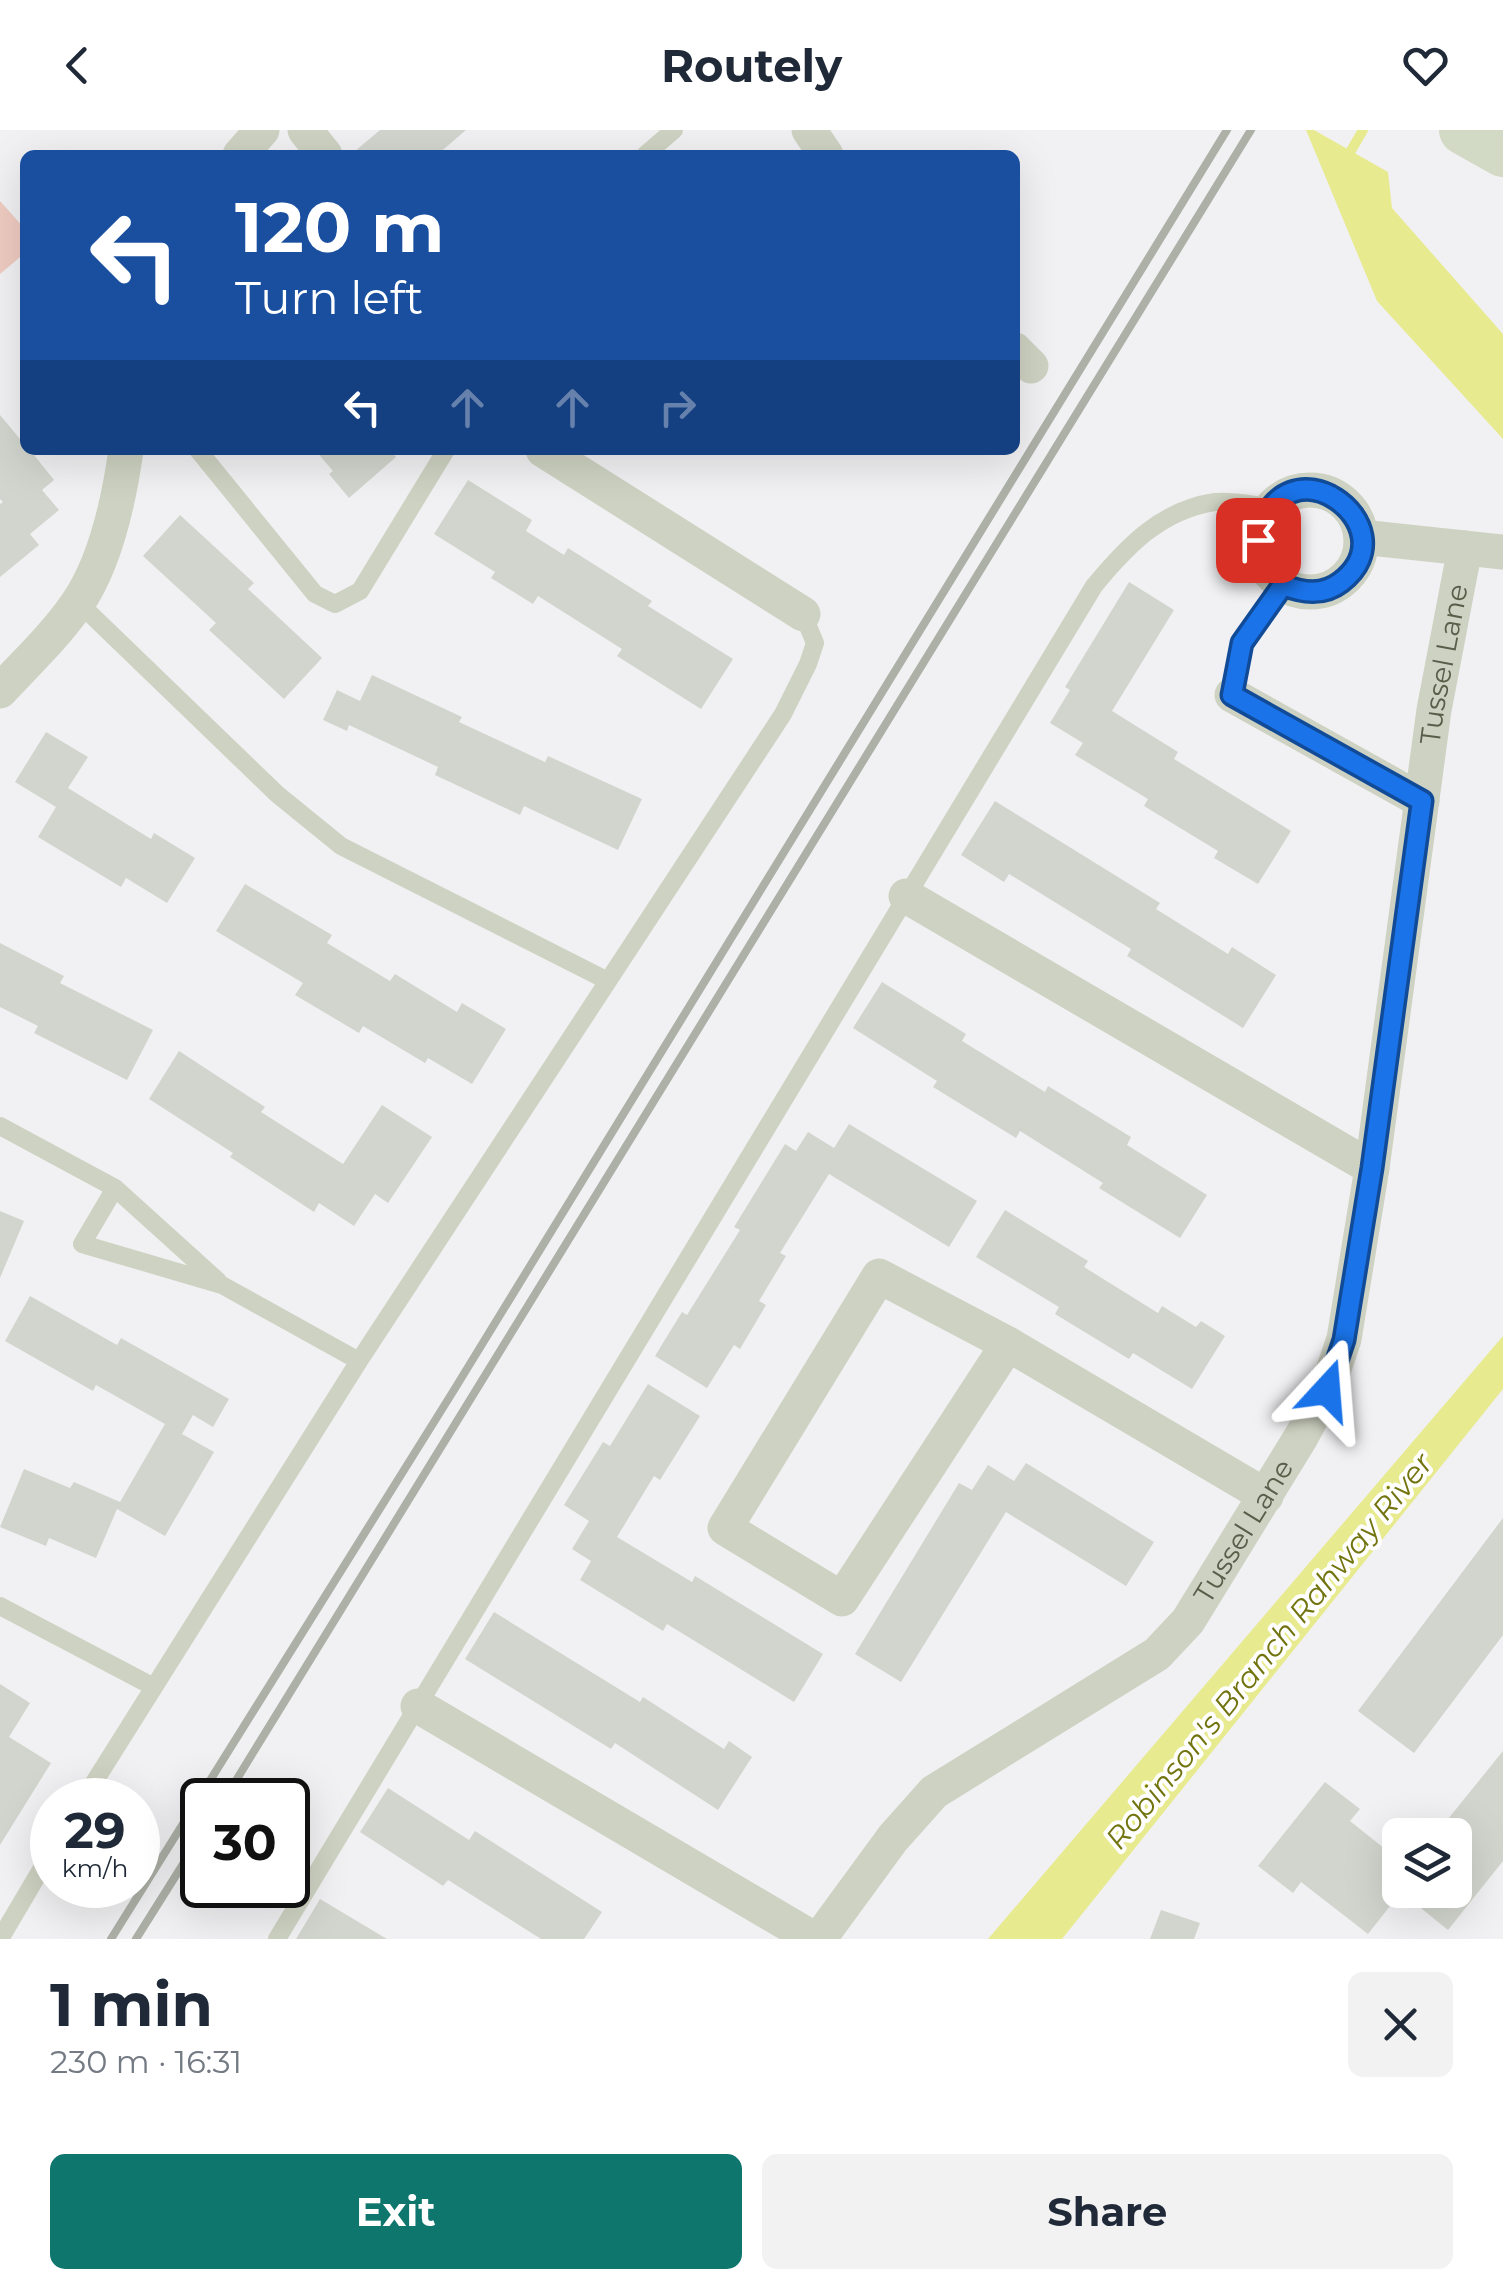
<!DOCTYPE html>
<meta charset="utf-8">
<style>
body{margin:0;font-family:Montserrat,sans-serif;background:#f2f2f3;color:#1f2937;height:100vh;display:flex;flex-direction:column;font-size:38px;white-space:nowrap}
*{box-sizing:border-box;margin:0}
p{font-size:32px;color:#747a83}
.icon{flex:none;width:55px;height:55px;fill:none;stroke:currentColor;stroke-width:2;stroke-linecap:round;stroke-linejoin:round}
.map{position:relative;height:1809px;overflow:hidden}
.details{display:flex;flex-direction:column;background:#fff;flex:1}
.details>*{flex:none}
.hud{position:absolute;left:20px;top:20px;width:1000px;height:305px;border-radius:15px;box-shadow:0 10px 40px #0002;background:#1a4fa0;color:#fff;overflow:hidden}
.buttons{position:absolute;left:1382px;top:1688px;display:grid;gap:20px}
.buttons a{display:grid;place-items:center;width:90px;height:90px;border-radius:15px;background:#fff;box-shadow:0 10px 40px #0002;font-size:50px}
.speed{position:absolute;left:30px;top:1648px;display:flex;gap:20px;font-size:50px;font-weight:700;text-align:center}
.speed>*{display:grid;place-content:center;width:130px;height:130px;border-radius:50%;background:#fff;box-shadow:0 10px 40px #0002;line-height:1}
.speed small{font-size:25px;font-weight:400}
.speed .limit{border:5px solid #111;border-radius:15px;background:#fff;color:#111}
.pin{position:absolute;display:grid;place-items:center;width:85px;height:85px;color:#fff;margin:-42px;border-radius:20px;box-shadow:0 5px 15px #0006}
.me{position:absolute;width:110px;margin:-55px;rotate:19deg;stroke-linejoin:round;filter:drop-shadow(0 0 8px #0008)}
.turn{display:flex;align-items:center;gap:35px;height:210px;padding:0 50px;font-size:45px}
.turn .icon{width:130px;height:130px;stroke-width:2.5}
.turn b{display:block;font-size:70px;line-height:85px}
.lanes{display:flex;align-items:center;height:95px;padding:0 50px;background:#0003;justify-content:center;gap:50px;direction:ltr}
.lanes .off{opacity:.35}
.round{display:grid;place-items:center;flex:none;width:105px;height:105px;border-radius:15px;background:#f2f2f3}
.headline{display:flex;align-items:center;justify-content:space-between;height:170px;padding:0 50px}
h1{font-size:60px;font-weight:700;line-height:75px}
.cta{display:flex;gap:20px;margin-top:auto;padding:20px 50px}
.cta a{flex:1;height:115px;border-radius:15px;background:#0f766e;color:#fff;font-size:40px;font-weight:700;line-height:115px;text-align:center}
.cta a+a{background:#f2f2f3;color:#1f2937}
header{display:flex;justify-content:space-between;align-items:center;height:130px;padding:0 50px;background:#fff;font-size:45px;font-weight:700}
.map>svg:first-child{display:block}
.green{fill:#efcbc1}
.water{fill:#e8ea90}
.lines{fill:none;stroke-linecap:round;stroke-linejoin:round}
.stream{stroke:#e8ea90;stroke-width:10}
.building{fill:#d2d5cd}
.service{stroke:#ced2c2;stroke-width:18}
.minor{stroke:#ced2c2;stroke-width:35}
.secondary{stroke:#d2d9c4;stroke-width:50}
.rail{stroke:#acb0a6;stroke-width:8}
.route-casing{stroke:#114b97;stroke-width:25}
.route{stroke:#1a73e8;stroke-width:18}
.labels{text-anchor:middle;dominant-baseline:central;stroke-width:8;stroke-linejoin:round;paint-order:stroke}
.street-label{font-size:28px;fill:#585e49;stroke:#fff}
.water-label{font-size:30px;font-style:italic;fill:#727410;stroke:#fff}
</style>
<header><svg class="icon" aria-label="back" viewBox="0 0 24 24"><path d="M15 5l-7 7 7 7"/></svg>Routely<svg class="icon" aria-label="heart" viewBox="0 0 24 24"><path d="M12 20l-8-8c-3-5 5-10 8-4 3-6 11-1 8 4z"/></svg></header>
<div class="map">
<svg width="1503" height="1809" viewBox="0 0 1503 1809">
<rect width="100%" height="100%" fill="#f1f1f3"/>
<path class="green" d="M0,71L25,99V123L0,144Z"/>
<path class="water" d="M1306,0H1314L1388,42L1392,78L1503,204V309L1377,171Z
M1503,1206V1259L1062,1809H988Z"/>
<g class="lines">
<path class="stream" d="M1345,31L1363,0"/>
</g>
<path class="building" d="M380,0H466L437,25H357L354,22Z
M0,285L25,315V320H30L54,350L42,360L59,380L30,404L39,415L0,447V374L3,372L0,369Z
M315,320H390L396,327L349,368L329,344L333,341Z
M468,350L532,390L526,401L564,425L568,418L652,471L648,476L733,529L701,579L617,526L622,519L538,466L533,474L491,448L495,442L434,404Z
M180,385L254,453L248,459L322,528L284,569L209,500L216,493L143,426Z
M1129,452L1174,480L1112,581L1178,622L1174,629L1291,701L1258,754L1214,728L1218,721L1144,676L1148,669L1075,625L1083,613L1050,593L1070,560L1065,557Z
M372,545L462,587L459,592L545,632L548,626L642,669L618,720L524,676L520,685L435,645L438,637L349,595L347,601L323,590L337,560L360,571Z
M46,602L88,627L68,658L151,709L154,703L195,728L167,773L126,748L121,757L38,707L56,677L15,652Z
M995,671L1160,773L1156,779L1228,824L1232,817L1276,845L1243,898L1127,826L1131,819L1009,744L1004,752L961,725Z
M245,754L332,805L327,813L390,851L395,844L457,882L462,873L506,899L472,954L428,928L425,933L363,896L359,903L295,865L303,853L216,801Z
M0,813L64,846L60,853L153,900L127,950L34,903L38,896L0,877Z
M882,852L966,904L962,911L1045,962L1048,956L1131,1007L1127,1015L1207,1065L1180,1108L1099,1058L1103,1053L1020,1001L1016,1008L933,957L937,951L853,898Z
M179,921L265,977L261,982L343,1034L382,975L432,1007L388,1073L375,1064L354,1096L319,1073L314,1082L230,1027L233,1023L149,969Z
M849,994L977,1071L949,1117L829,1044L780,1123L786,1126L759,1171L766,1175L740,1219L734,1215L707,1258L655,1226L682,1182L687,1185L740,1100L734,1097L785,1014L796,1021L808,1002L834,1018Z
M1005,1080L1088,1131L1084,1137L1158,1183L1162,1176L1196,1197L1201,1191L1225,1206L1192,1259L1133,1223L1129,1229L1055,1184L1059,1177L976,1127Z
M0,1081L24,1091L0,1148Z
M30,1166L117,1215L121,1208L229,1269L213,1297L193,1285L182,1304L214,1322L165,1406L117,1379L96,1428L49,1408L46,1416L0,1397L24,1339L70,1358L74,1352L120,1372L165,1294L96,1255L93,1261L5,1211Z
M648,1254L700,1286L660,1350L654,1346L617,1407L692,1452L695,1446L823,1524L794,1572L667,1494L663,1501L580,1450L591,1431L572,1419L589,1391L564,1375L603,1312L610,1316Z
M1026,1333L1154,1412L1126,1456L1006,1382L901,1552L855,1524L959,1353L972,1360L988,1335L1014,1351Z
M1503,1388V1505L1414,1623L1358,1581Z
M494,1482L640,1572L643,1567L724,1619L729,1611L752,1627L718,1680L615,1613L611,1619L465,1529Z
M0,1554L30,1573L9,1607L51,1633L0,1715Z
M1503,1621V1731L1448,1800L1401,1762L1368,1804L1301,1752L1293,1763L1258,1736L1325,1652L1360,1679L1350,1691L1400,1731V1760H1455V1705H1435Z
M388,1658L469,1710L475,1701L602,1782L584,1809H541L448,1750L443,1756L360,1702Z
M320,1769L387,1809H296Z
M1161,1780L1200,1793L1194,1809H1150Z"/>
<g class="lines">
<path class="service" d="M645,25L674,0
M198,320L315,464L335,474L360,461L446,320
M78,472L277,664L341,716L606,850
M1232,565L1242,513L1283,455
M0,996L115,1058L218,1151
M115,1058L82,1114L222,1155L359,1231
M0,1476L152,1556
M83,1670L359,1231L783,584L808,534L815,513L803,484
M0,1809L52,1721
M277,1809L1094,456C1127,416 1161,380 1215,372C1232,370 1253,375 1271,377"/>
<g class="minor">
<path d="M305,0L325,25"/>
<path d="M809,0L826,25"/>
<path d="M240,25L262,0"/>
<path d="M1015,220L1031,236"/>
<path d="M543,320L803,484"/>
<circle cx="1310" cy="411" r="51"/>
<path d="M1361,407L1503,422"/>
<path d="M0,561C26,533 55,506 77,474C106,432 119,370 126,320"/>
<path d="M1232,565L1422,671"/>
<path d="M906,766L1372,1038"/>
<path d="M879,1146L1008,1214L842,1469L725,1398Z"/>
<path d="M1008,1214L1266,1366"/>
<path d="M418,1576L814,1809"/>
<path id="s1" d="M819,1809L893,1708L934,1662L1157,1524L1188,1491L1301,1307L1327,1259L1344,1209L1372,1038L1434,580L1465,418"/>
</g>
<path class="secondary" d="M1464,0L1503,22"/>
<path class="rail" d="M224,1670L1251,0
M111,1809L454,1260L1227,0
M136,1809L202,1704"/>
</g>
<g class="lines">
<defs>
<path id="route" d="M1258,410C1281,300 1414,396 1341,452C1323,466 1303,463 1283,455L1242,513L1232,565L1422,671L1372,1038L1344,1210L1327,1260"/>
</defs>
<use href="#route" class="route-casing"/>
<use href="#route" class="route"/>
</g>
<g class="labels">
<g class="street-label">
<text stroke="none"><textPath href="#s1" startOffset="1500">Tussel Lane</textPath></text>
<text stroke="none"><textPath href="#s1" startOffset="600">Tussel Lane</textPath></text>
</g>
<g class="water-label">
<text transform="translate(1269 1521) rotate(-51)">Robinson's Branch Rahway River</text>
</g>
</g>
</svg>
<div class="buttons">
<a><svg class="icon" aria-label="layers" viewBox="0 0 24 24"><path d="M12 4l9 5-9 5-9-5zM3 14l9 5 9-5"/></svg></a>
</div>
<div class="speed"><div>29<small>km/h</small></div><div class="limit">30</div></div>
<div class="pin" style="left:1258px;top:410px;background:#d93025"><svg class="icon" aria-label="arrive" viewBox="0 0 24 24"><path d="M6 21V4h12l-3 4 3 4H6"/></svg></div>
<svg class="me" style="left:1327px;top:1260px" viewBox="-20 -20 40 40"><path d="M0-17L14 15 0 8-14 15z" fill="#1a73e8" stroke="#fff" stroke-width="4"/></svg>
<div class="hud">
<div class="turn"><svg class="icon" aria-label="left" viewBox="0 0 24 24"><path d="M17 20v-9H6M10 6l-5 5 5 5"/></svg><div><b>120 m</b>Turn left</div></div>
<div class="lanes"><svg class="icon" aria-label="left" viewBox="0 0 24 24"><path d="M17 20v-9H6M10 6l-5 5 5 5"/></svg><svg class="icon off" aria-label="ahead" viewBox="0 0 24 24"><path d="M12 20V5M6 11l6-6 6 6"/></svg><svg class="icon off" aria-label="ahead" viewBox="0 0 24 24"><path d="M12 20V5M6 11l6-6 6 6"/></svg><svg class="icon off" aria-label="right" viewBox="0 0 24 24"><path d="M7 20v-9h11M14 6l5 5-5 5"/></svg></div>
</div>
</div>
<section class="details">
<div class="headline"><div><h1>1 min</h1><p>230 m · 16:31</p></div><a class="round"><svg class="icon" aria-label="close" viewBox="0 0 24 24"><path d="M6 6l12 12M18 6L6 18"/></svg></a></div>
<div class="cta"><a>Exit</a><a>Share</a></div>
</section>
